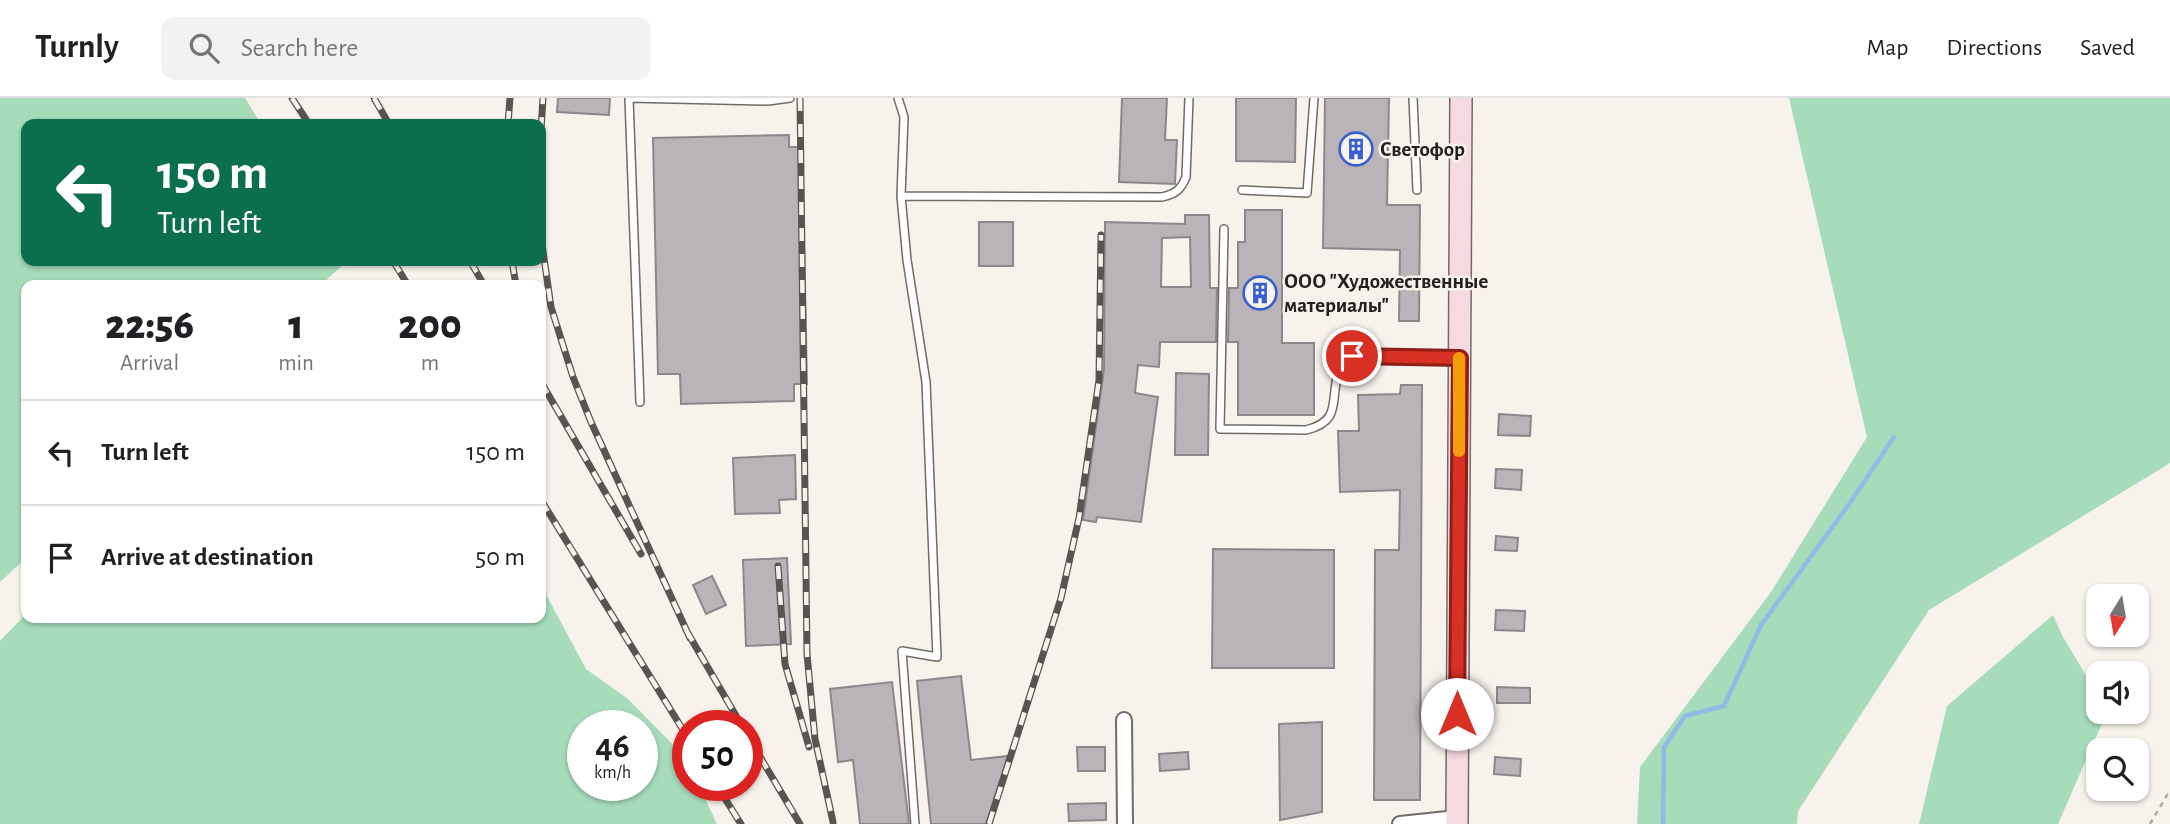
<!DOCTYPE html>
<meta charset="utf-8">
<style>
body{margin:0;font-family:"Alegreya Sans",sans-serif;background:#f2f2f2;color:#202124;height:100vh;display:flex;flex-direction:column;font-size:26px;white-space:nowrap}
*{box-sizing:border-box;margin:0}
p{font-size:23px;color:#757577}
.icon{flex:none;width:38px;height:38px;fill:none;stroke:currentColor;stroke-width:2;stroke-linecap:round;stroke-linejoin:round}
.map{position:relative;flex:1;overflow:hidden}
.drawer{position:absolute;left:21px;top:182px;width:525px;height:343px;display:flex;flex-direction:column;background:#fff;border-radius:14px;box-shadow:0 2px 5px #0004}
.drawer>*{flex:none}
.hud{position:absolute;left:21px;top:21px;width:525px;height:147px;border-radius:14px;box-shadow:0 2px 5px #0004;background:#0b6e4f;color:#fff;overflow:hidden}
.needle{width:46px;rotate:191deg}
.buttons{position:absolute;left:2086px;top:486px;display:grid;gap:14px}
.buttons a{display:grid;place-items:center;width:63px;height:63px;border-radius:14px;background:#fff;box-shadow:0 2px 5px #0004;font-size:35px}
.speed{position:absolute;left:567px;top:612px;display:flex;gap:14px;font-size:35px;font-weight:700;text-align:center}
.speed>*{display:grid;place-content:center;width:91px;height:91px;border-radius:50%;background:#fff;box-shadow:0 2px 5px #0004;line-height:1}
.speed small{font-size:18px;font-weight:400}
.speed .limit{border:10px solid #d22;background:#fff;color:#111}
.pin{position:absolute;display:grid;place-items:center;width:60px;height:60px;color:#fff;margin:-30px;border:4px solid #fff;border-radius:50%;box-shadow:0 2px 7px #0007}
.me{position:absolute;width:77px;margin:-38px;rotate:0deg;stroke-linejoin:round;filter:drop-shadow(0 0 5px #0008)}
.turn{display:flex;align-items:center;gap:24px;height:147px;padding:0 21px;font-size:32px}
.turn .icon{width:91px;height:91px;stroke-width:2.5}
.turn b{display:block;font-size:49px;line-height:60px}
.eta{display:flex;justify-content:space-evenly;align-items:center;height:119px;text-align:center}
.eta b{font-size:42px;font-weight:800;line-height:49px}
ul{padding:0;list-style:none}
li{display:flex;align-items:center;gap:21px;height:105px;padding:0 21px;border-top:2px solid #e0e0e0}
li div{flex:1}
li b{display:block;font-size:26px}
li em{font-style:normal}
header{display:flex;align-items:center;gap:42px;box-sizing:border-box;height:98px;padding:0 35px;background:#fff;border-bottom:2px solid #e0e0e0}
header strong{font-size:33px}
nav{display:flex;gap:38px;margin-inline-start:auto;font-size:24px}
.search{width:490px;height:63px;background:#f2f2f2;display:flex;align-items:center;gap:18px;box-sizing:border-box;padding:0 24px;border-radius:14px;color:#757577;font-size:26px}
.map>svg:first-child{display:block}
.green{fill:#a6dcb9;fill-rule:evenodd}
.lines{fill:none;stroke-linecap:round;stroke-linejoin:round}
.stream{stroke:#91bbe6;stroke-width:4.5}
.building{fill:#bab3b8;stroke:#8d868b;stroke-width:2;fill-rule:evenodd}
.lane-casing{stroke:#6f6b65;stroke-width:10}
.street-casing{stroke:#6f6b65;stroke-width:18}
.secondary-casing{stroke:#6f6b65;stroke-width:24}
.path{stroke:#aeaaa5;stroke-width:2.5;stroke-dasharray:5 5;stroke-linecap:butt}
.lane{stroke:#fff;stroke-width:7}
.street{stroke:#fff;stroke-width:14}
.secondary{stroke:#f6dae2;stroke-width:21}
.rail-casing{stroke:#585551;stroke-width:7}
.rail{stroke:#f7f2ec;stroke-width:4.5;stroke-dasharray:13;stroke-linecap:butt}
.route-casing{stroke:#8d1f18;stroke-width:18}
.route{stroke:#d93025;stroke-width:12}
.slow{stroke:#f59e0b;stroke-width:12}
.labels{text-anchor:middle;dominant-baseline:central;stroke-width:5;stroke-linejoin:round;paint-order:stroke}
.poi-label{font-size:21px;font-weight:bold;fill:#23211e;stroke:#f7f2ec;text-anchor:start}
</style>
<header>
<strong>Turnly</strong>
<div class="search"><svg class="icon" aria-label="search" viewBox="0 0 24 24"><circle cx="10" cy="10" r="6"/><path d="M15 15l6 6"/></svg>Search here</div>
<nav><a>Map</a><a>Directions</a><a>Saved</a></nav>
</header>
<div class="map">
<svg width="2170" height="726" viewBox="0 0 2170 726">
<rect width="100%" height="100%" fill="#f7f2ec"/>
<path class="green" d="M0,0H245L261,26H26V163H347L321,187H26V460L0,484Z
M1789,0H2170V365L1929,512L1798,713L1797,726H1637L1640,669L1771,494L1867,339Z
M541,487L586,571L628,601L686,660L688,688H699L717,726H0V543L26,516V520H541ZM642,628V688H583V628Z
M2053,517L2062,537L2098,598V614H2107L2058,726H1919L1947,608Z"/>
<g class="lines">
<path class="stream" d="M1663,726L1664,649L1685,618L1724,608L1761,527L1850,405L1894,339"/>
</g>
<path class="building" d="M558,0H610L609,17L557,14Z
M1122,0H1167L1165,42H1177L1175,86L1119,84Z
M1236,0H1296L1295,64L1236,63Z
M1325,0H1389L1387,107H1420L1419,223H1399L1400,152L1323,150Z
M789,37V49H802L807,286H794V303L681,306L680,276H658L653,40Z
M1245,112H1282V245H1314V317H1238V244H1228L1229,190H1238V144H1245Z
M1185,117H1209L1210,190H1217L1216,244H1160L1159,269L1138,267L1135,295L1158,299L1141,424L1097,419L1096,424L1083,422L1104,271L1105,124L1185,126ZM1190,139L1191,189H1161L1162,140Z
M979,124H1013V168H979Z
M1176,275L1209,276L1208,357H1175Z
M1401,287H1422L1420,702H1374L1375,452H1399L1400,392L1340,394L1338,333H1359L1358,297L1400,296Z
M1499,316L1531,318L1530,338L1498,337Z
M795,357L796,401L779,402L780,415L735,416L733,360Z
M1496,371L1522,372L1521,392L1495,390Z
M1496,438L1518,440L1517,453L1495,452Z
M1213,451L1334,452V570H1212Z
M787,460L791,546L746,548L743,462Z
M712,478L726,507L706,516L693,487Z
M1496,512L1525,513L1524,533L1495,532Z
M961,578L971,662L1008,658L986,726H931L917,583Z
M892,584L909,726H860L853,662L838,664L830,591Z
M1497,589L1530,590V605H1497Z
M1322,624V714L1280,722L1279,626Z
M1077,649H1105V673H1078Z
M1188,654L1189,671L1160,673L1159,656Z
M1495,659L1521,661L1520,678L1494,676Z
M1106,705V722L1069,723L1068,706Z"/>
<g class="lines">
<defs>
<path id="lane" d="M629,0L640,304
M629,0L768,3L790,0
M898,0L904,19L901,98L907,162L926,284L937,559L902,553L915,726
M1413,0L1417,92
M1242,92L1307,95L1314,0
M901,98L1162,99C1175,96 1181,92 1186,79L1189,0
M1224,131L1220,331L1306,332C1342,323 1330,303 1338,276C1340,269 1347,264 1352,258L1455,259"/>
<path id="street" d="M1124,622L1125,726
M1400,726L1457,720"/>
<path id="secondary" d="M1457,726L1461,0"/>
</defs>
<use href="#lane" class="lane-casing"/>
<use href="#street" class="street-casing"/>
<use href="#secondary" class="secondary-casing"/>
<path class="path" d="M2150,726L2170,692"/>
<use href="#lane" class="lane"/>
<use href="#street" class="street"/>
<use href="#secondary" class="secondary"/>
<defs>
<path id="rail" d="M292,0L309,26
M374,0L389,26
M800,0L807,556L815,641L833,724
M508,26L510,0
M541,32L543,0
M541,139L551,209L573,279L591,324L690,540
M393,163L408,187
M470,163L484,187
M512,163L516,187
M541,284L641,456
M541,402L688,640
M778,468L785,566L809,649
M686,532L742,628
M747,637L800,726
M717,688L741,726
M989,726L1061,500L1079,420L1099,282L1101,137"/>
</defs>
<use href="#rail" class="rail-casing"/>
<use href="#rail" class="rail"/>
</g>
<g class="lines">
<defs>
<path id="route" d="M1352,258L1460,260L1457,616"/>
</defs>
<use href="#route" class="route-casing"/>
<use href="#route" class="route"/>
<path class="slow" d="M1459,353V260"/>
</g>
<defs>
<symbol id="building-ring" viewBox="-11 -11 22 22"><circle r="9.5" fill="#f7f2ec" stroke="#385fcf" stroke-width="1.5"/><path d="M-4-6H4V6H1V3H-1V6H-4ZM-2.5-4.3h1.7v1.8h-1.7ZM.8-4.3h1.7v1.8H.8ZM-2.5-1h1.7V.8h-1.7ZM.8-1h1.7V.8H.8Z" fill="#385fcf"/></symbol>
</defs>
<g fill-rule="evenodd">
<use href="#building-ring" x="1337" y="32" width="38" height="38"/>
<use href="#building-ring" x="1241" y="176" width="38" height="38"/>
</g>
<g class="labels">
<g class="poi-label">
<text x="1380" y="51">Светофор</text>
<text x="1284" y="183">ООО "Художественные<tspan x="1284" dy="24">материалы"</tspan></text>
</g>
</g>
</svg>
<div class="buttons">
<a><svg class="needle" viewBox="-14 -14 28 28"><path d="M0-13l5 13h-10z" fill="#e53935"/><path d="M0 13l5-13h-10z" fill="#757577"/></svg></a>
<a><svg class="icon" aria-label="sound" viewBox="0 0 24 24"><path d="M4 9h4l5-4v14l-5-4H4zM17 9q2 3 0 6"/></svg></a>
<a><svg class="icon" aria-label="search" viewBox="0 0 24 24"><circle cx="10" cy="10" r="6"/><path d="M15 15l6 6"/></svg></a>
</div>
<div class="speed"><div>46<small>km/h</small></div><div class="limit">50</div></div>
<div class="pin" style="left:1352px;top:258px;background:#d93025"><svg class="icon" aria-label="arrive" viewBox="0 0 24 24"><path d="M6 21V4h12l-3 4 3 4H6"/></svg></div>
<svg class="me" style="left:1457px;top:616px" viewBox="-20 -20 40 40"><circle r="19" fill="#fff"/><path d="M0-13L10 11 0 6-10 11z" fill="#d93025"/></svg>
<div class="hud">
<div class="turn"><svg class="icon" aria-label="left" viewBox="0 0 24 24"><path d="M17 20v-9H6M10 6l-5 5 5 5"/></svg><div><b>150 m</b>Turn left</div></div>
</div>
<section class="drawer">
<div class="eta">
<div><b>22:56</b><p>Arrival</p></div>
<div><b>1</b><p>min</p></div>
<div><b>200</b><p>m</p></div>
</div>
<ul>
<li><svg class="icon" aria-label="left" viewBox="0 0 24 24"><path d="M17 20v-9H6M10 6l-5 5 5 5"/></svg><div><b>Turn left</b></div><em>150 m</em></li>
<li><svg class="icon" aria-label="arrive" viewBox="0 0 24 24"><path d="M6 21V4h12l-3 4 3 4H6"/></svg><div><b>Arrive at destination</b></div><em>50 m</em></li>
</ul>
</section>
</div>
